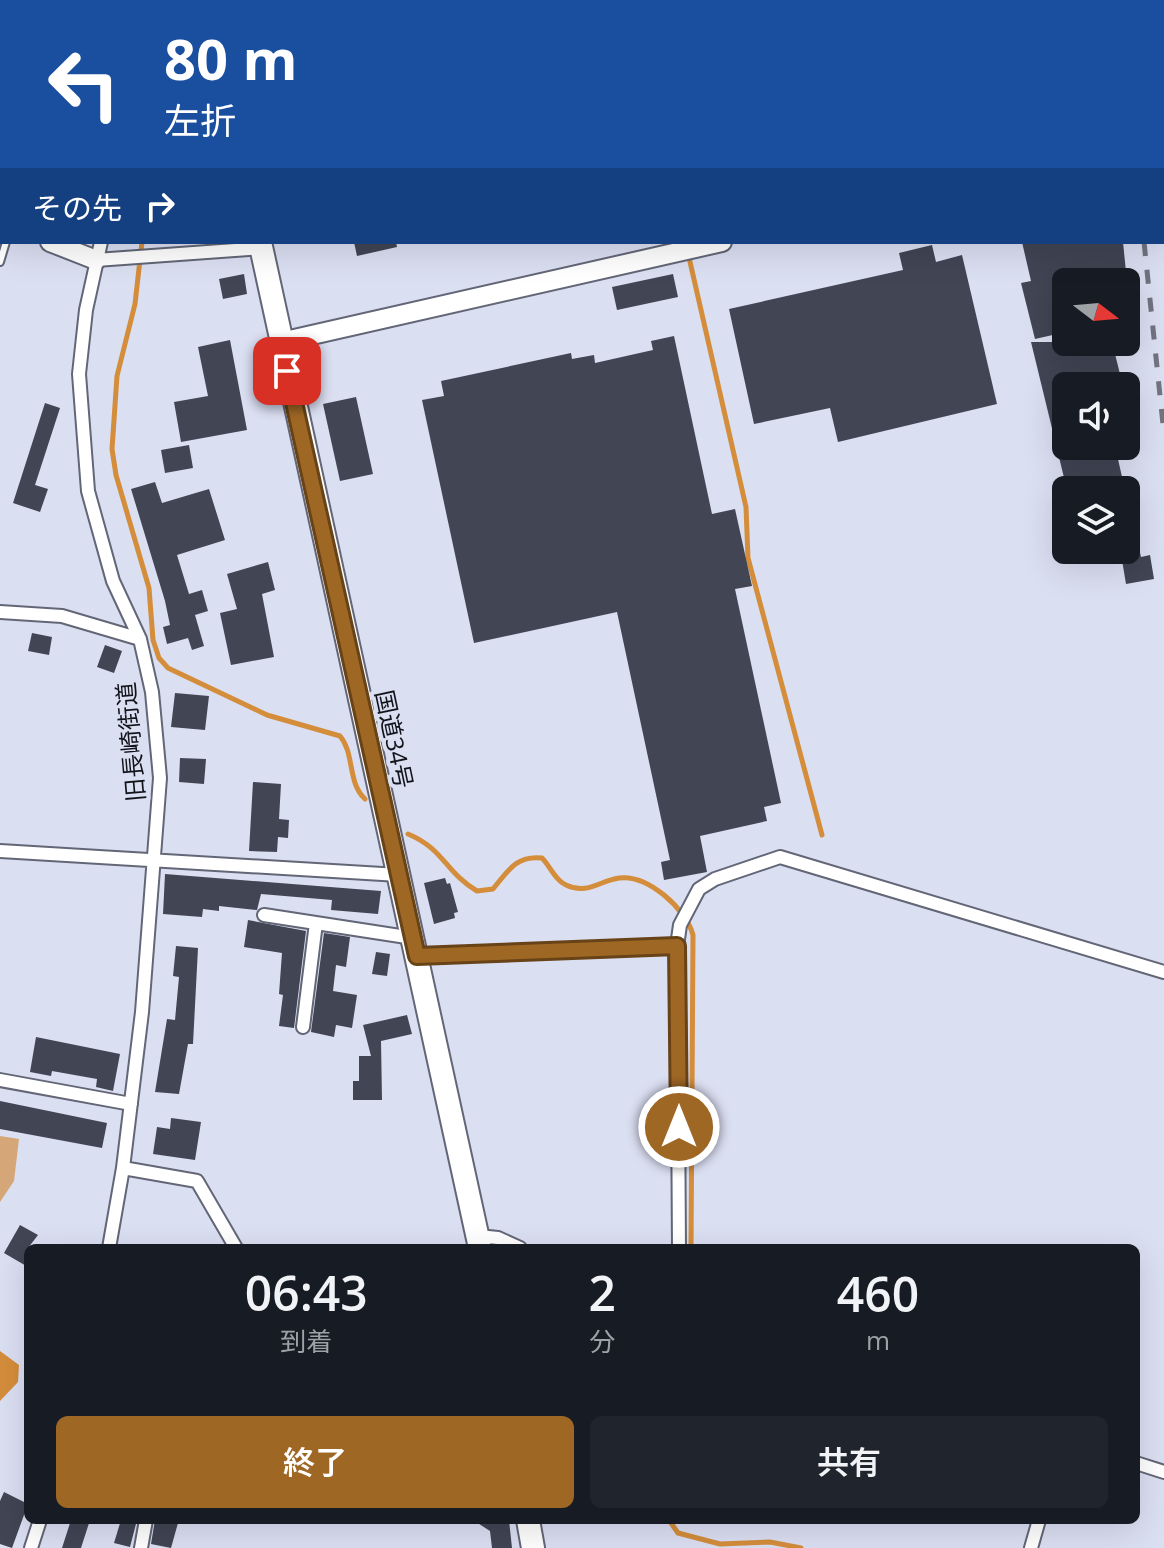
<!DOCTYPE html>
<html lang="ja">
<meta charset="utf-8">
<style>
body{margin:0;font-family:"Open Sans","Noto Sans JP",sans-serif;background:#20242c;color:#f1f3f6;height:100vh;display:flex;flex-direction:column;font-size:30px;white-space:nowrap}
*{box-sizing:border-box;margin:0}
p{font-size:26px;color:#9ea1a6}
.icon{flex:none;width:44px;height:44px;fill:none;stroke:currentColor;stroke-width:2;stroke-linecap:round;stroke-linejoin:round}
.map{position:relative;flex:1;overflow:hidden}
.side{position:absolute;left:24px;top:1244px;width:1116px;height:280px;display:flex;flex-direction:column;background:#171b24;border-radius:12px;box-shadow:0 8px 32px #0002}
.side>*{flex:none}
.top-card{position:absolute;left:0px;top:0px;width:1164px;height:244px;box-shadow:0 8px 32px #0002;background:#1a4fa0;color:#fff;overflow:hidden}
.needle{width:52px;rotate:106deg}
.controls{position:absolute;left:1052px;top:268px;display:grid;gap:16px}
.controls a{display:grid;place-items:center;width:88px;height:88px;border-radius:12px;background:#171b24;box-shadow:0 8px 32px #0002;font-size:40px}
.pin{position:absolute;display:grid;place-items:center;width:68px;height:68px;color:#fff;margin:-34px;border-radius:16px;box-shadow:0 4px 12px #0006}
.me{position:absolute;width:88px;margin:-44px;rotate:0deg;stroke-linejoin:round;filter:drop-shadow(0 0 6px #0008)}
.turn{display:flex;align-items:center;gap:28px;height:168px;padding:0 32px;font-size:36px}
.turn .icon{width:104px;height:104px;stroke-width:2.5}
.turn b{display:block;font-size:56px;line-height:68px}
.then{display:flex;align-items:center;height:76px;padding:0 32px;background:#0003;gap:16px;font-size:30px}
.eta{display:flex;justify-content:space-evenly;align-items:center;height:136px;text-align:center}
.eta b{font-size:48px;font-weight:600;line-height:56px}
.cta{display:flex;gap:16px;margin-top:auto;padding:16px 32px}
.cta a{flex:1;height:92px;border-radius:12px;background:#9f6724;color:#fff;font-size:32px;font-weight:600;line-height:92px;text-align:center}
.cta a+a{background:#20242c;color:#f1f3f6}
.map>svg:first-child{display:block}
.green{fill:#d5a677}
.water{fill:#d48d3b}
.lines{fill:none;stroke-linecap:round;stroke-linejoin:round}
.stream{stroke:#d48d3b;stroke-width:5}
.building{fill:#414554}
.lane-casing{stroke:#626676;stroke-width:10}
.street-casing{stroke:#626676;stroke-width:16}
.secondary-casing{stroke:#626676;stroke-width:22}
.highway-casing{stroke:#626676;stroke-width:26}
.lane{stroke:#fff;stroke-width:6}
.street{stroke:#fff;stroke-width:12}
.secondary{stroke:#fff;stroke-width:18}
.highway{stroke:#fff;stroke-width:22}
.rail{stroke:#717480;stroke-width:5;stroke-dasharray:14 14;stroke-linecap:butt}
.route-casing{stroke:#674317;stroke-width:20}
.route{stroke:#9f6724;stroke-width:14}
.labels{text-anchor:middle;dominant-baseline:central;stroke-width:8;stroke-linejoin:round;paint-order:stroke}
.street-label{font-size:24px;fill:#13141b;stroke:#dbdff2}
</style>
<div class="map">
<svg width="1164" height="1548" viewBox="0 0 1164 1548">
<rect width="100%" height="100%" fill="#dbdff2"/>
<path class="green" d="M0,1136L19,1139L14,1181L0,1202Z"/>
<path class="water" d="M0,1351L19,1365L18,1382L0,1401Z"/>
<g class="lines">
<path class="stream" d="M125,0L126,2
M629,0L630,2
M142,242L135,304L117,376L112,449L116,475L149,588L153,640L159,658L168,668L267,715L340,736C355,754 347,782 365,799
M688,253L746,507L748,558L822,835
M408,834C444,849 445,872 477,891L493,889C508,871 516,855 542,858C550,866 555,880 566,885C587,895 599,881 619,878C648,874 686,909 693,935L691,1248
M669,1520L678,1533L720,1544L770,1542L801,1548"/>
</g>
<path class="building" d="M354,242H396L397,247L357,256Z
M1022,242H1123L1127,282H1066V332L1035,339L1021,283L1031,281Z
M932,245L936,262L962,255L997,404L838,442L830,408L754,424L729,309L903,270L899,253Z
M244,274L247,294L223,299L219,279Z
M673,274L678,297L617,310L612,287Z
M674,336L712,514L735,509L752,586L735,589L781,803L764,807L767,821L700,836L707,872L664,880L661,862L670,860L617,612L474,643L422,400L444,396L441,381L571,353L572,359L594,355L595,363L653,350L651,341Z
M230,340L247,430L181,442L174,402L208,396L198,347Z
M1031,342H1112L1123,386H1066V446H1115L1125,490H1067Z
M356,397L373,474L340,481L323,404Z
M45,403L60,408L35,485L48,489L40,512L13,503Z
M189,445L193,468L165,473L161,450Z
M155,482L162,503L209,489L225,540L177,555L189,594L202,590L208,611L195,615L204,646L192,650L188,638L167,644L163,627L170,625L165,601L131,489Z
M1131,514L1141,557L1150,555L1154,579L1126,584L1122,560L1126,559V515Z
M268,562L275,590L262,594L274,657L231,665L220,613L237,609L227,574Z
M32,633L52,637L49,655L28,651Z
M105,645L122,651L114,673L97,667Z
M175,693L209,696L205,730L171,727Z
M180,758L206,759L204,784L179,782Z
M253,782L281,784L279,819L289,820L288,838L278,837L277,852L249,851Z
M165,874L381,891L378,914L331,910L332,900L261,894L257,910L219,906V911L203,909L202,917L163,914Z
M445,878L447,884L450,883L458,912L454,913L455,918L434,924L424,883Z
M248,920L306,931L294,1028L279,1026L283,995L279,994L282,953L244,947Z
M324,933L350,937L346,967L336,965L333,991L357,995L352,1028L336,1025L334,1037L311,1032Z
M176,946L198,948L193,1044H188L179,1094L155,1092L167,1019L175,1020L179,977L173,976Z
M376,952L390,954L387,976L372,974Z
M407,1015L412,1034L381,1041L382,1100H353V1081H359V1056H371L363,1025Z
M36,1037L120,1054L113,1091L96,1087L97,1079L52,1071L51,1076L30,1072Z
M0,1101L107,1123L102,1148L0,1129Z
M171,1118L201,1122L195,1160L153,1154L157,1127L170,1129Z
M20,1225L38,1235L28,1248V1267L4,1253Z
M4,1492L28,1504L12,1548L0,1544V1501Z
M71,1520H90L81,1548H62Z
M121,1520H137L130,1547L114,1543Z
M155,1520L178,1523L171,1548L151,1544Z
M473,1520H509L512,1548H492L490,1531Z"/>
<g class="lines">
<defs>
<path id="lane" d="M0,262L6,242"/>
<path id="street" d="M99,0V2
M1109,0V2
M1161,0V2
M1162,42L1164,101
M101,242L86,310L79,374L88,491L113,581L140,639L152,692L160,778L142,1012L123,1168L109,1248
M96,260L262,248
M0,612L62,616L140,639
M0,851L399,875
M264,915L413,938
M417,956L677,946
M303,1027L316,923
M0,1080L131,1104
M123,1168L197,1181L236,1248
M478,1236L498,1238L520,1248
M679,1248L677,946L680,925L699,889L715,879L780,857L1164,972
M1136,1463L1164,1472
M31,1548L40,1520
M141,1548L146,1520
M1031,1548L1039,1520"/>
<path id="secondary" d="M0,212L2,213
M50,242L96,260
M281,342L722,242"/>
<path id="highway" d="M203,0V2
M260,242L480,1248
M528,1520L533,1548"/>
</defs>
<use href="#lane" class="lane-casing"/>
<use href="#street" class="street-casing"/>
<use href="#secondary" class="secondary-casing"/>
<use href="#highway" class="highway-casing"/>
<use href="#lane" class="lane"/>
<use href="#street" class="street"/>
<use href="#secondary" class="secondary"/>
<use href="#highway" class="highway"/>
<path class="rail" d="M1126,0V2
M1141,0V2
M1144,242L1164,434"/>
</g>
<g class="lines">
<defs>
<path id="route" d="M287,371L417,956L677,946L679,1127"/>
</defs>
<use href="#route" class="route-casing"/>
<use href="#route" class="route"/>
</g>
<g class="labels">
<g class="street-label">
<text transform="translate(395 739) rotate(78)">国道34号</text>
<text transform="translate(130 742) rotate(-95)">旧長崎街道</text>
</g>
</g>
</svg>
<div class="controls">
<a><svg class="needle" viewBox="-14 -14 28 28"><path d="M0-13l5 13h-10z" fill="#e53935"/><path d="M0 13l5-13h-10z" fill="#9ea1a6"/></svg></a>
<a><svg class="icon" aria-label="sound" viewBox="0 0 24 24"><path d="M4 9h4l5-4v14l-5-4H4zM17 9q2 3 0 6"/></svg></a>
<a><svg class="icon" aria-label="layers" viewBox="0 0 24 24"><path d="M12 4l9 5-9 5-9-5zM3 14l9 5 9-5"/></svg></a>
</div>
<div class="pin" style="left:287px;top:371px;background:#d93025"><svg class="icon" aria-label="arrive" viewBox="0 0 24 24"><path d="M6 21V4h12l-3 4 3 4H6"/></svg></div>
<svg class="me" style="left:679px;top:1127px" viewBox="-20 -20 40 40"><circle r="17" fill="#9f6724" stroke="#fff" stroke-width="3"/><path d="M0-11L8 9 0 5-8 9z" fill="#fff"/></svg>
<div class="top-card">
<div class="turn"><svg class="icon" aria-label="left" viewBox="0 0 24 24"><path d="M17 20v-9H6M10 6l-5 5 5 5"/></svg><div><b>80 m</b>左折</div></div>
<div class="then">その先<svg class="icon" aria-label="right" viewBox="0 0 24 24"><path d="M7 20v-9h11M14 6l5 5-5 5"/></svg></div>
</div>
<section class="side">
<div class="eta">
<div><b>06:43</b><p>到着</p></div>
<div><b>2</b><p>分</p></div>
<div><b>460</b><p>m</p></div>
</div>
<div class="cta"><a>終了</a><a>共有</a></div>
</section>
</div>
